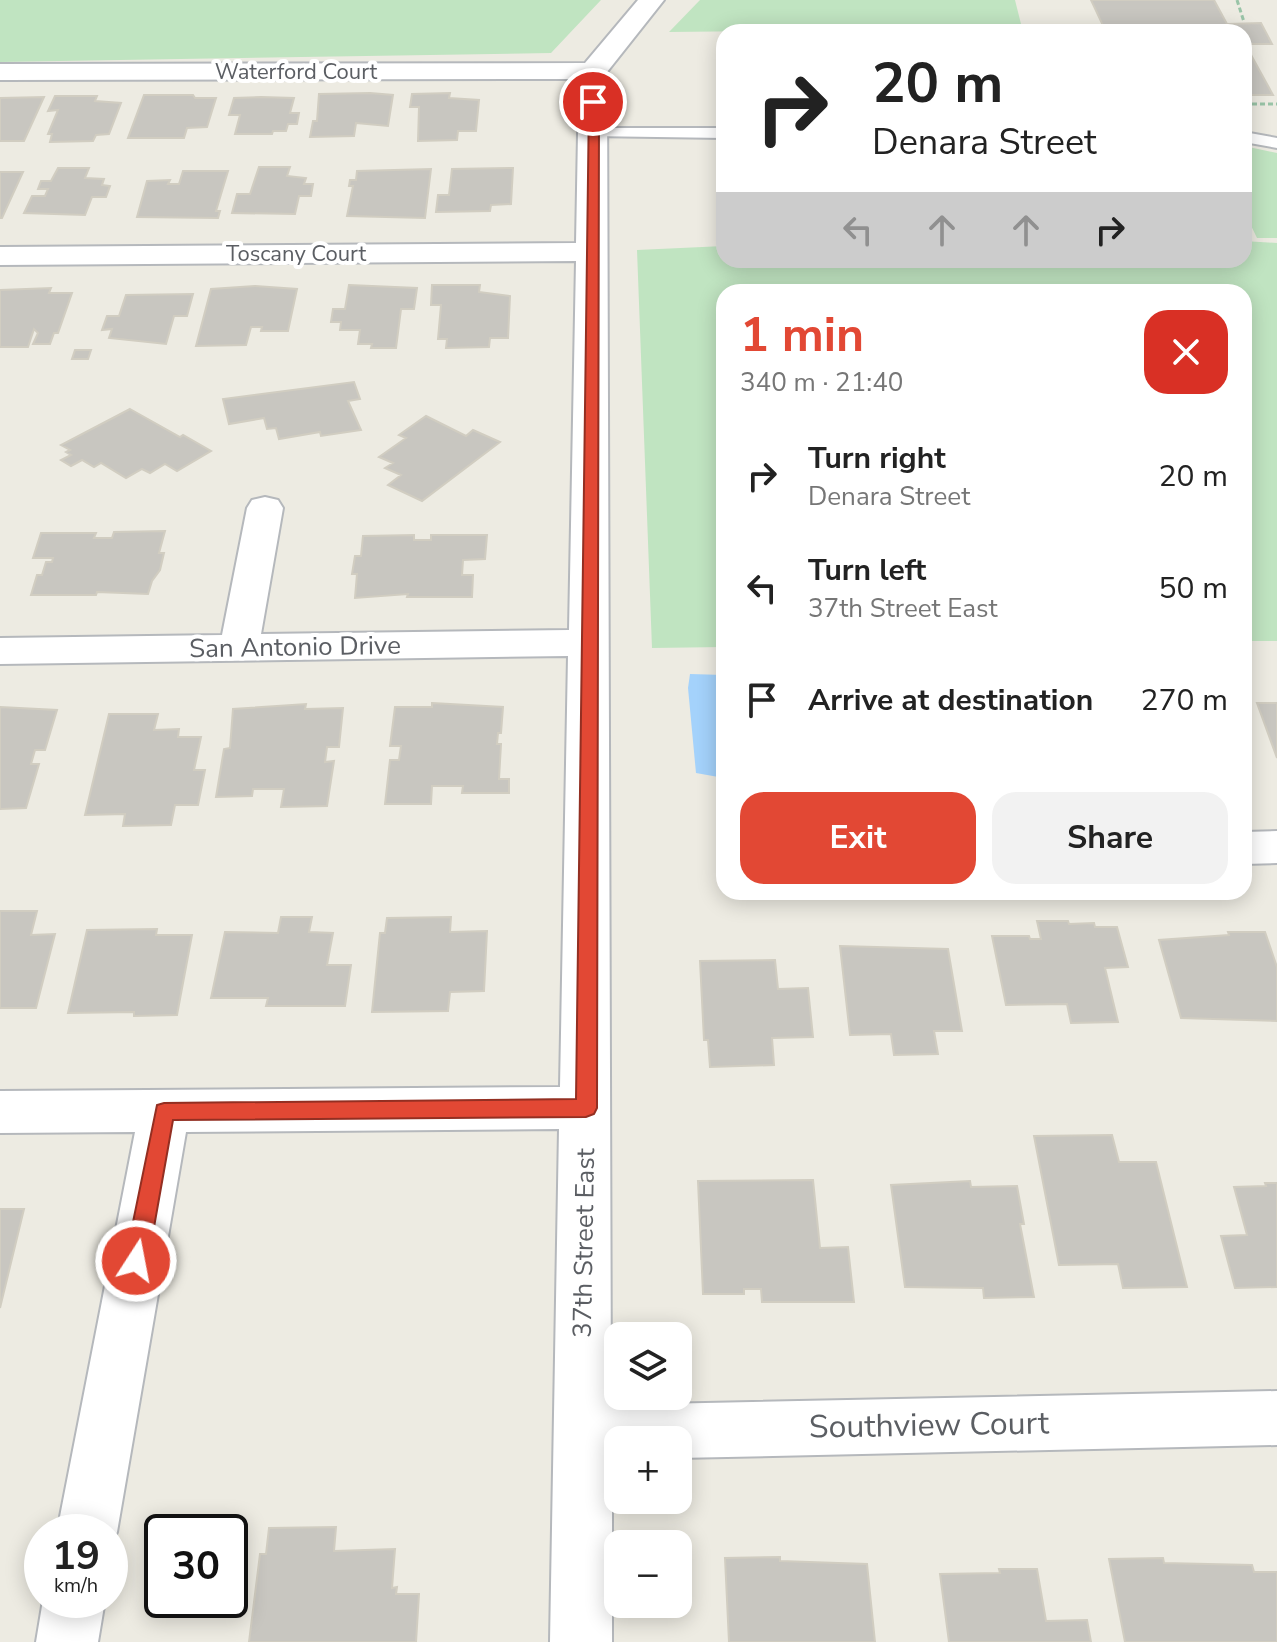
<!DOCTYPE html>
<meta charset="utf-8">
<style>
body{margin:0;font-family:"Nunito Sans",sans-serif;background:#f2f2f2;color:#222;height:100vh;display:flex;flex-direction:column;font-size:30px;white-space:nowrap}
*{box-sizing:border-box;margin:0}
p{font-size:26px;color:#767676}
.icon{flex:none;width:44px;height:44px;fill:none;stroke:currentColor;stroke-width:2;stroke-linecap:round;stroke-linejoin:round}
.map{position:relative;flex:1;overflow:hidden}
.sheet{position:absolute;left:716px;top:284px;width:536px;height:616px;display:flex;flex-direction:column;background:#fff;border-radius:24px;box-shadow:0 4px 20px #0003}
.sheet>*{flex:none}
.guide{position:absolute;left:716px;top:24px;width:536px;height:244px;border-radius:24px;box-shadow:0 4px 20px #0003;background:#fff;color:#222;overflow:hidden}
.tools{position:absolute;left:604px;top:1322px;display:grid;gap:16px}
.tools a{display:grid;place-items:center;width:88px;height:88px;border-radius:16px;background:#fff;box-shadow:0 4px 20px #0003;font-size:40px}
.speed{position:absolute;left:24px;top:1514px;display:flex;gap:16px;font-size:40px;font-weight:700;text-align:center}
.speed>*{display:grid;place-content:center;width:104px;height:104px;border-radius:50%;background:#fff;box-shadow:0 4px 20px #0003;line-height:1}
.speed small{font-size:20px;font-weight:400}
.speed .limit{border:4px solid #111;border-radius:12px;background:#fff;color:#111}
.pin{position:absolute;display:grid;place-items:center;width:68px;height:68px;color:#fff;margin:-34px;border:4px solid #fff;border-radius:50%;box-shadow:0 2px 8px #0007}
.me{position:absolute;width:88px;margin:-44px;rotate:11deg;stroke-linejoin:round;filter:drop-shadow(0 0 6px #0008)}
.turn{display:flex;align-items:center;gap:28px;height:168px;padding:0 24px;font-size:36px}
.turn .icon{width:104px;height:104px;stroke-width:2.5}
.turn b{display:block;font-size:56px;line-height:68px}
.lanes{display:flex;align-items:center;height:76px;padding:0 24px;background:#0003;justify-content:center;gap:40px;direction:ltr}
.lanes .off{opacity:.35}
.round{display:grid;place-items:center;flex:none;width:84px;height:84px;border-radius:24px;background:#f2f2f2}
.head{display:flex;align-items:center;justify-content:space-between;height:136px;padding:0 24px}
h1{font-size:48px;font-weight:700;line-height:60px;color:#e24834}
.action{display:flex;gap:16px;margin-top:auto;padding:16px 24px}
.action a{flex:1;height:92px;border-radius:24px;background:#e24834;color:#fff;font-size:32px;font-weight:700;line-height:92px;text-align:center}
.action a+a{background:#f2f2f2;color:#222}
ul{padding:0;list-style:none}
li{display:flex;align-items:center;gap:24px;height:112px;padding:0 24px}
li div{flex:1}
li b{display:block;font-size:30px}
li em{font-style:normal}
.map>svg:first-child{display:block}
.green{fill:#c0e4c1}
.water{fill:#a4d2fb}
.building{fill:#c8c6c0;stroke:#d1cdc1;stroke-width:2}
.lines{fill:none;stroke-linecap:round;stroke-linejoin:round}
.service-casing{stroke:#b5b8bc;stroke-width:4}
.minor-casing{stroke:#b5b8bc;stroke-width:4}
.path{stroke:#99c4a7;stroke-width:3;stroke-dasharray:5 3;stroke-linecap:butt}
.service{fill:#fff;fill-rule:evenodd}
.minor{fill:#fff;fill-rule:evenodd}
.route{fill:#e24834;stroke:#932f22;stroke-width:2}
.labels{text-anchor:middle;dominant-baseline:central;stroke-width:8;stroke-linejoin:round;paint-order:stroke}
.far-street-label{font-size:22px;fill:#5b5e63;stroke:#fff}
.street-label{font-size:26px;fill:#5b5e63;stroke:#fff}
.near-street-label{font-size:32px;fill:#5b5e63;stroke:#fff}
</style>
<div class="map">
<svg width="1277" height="1642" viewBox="0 0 1277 1642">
<rect width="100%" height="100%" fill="#edebe2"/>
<path class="green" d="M0,0H601L551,53L0,62Z
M700,0H1015L1022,28L669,32Z
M1244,146L1277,153V238H1257L1244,211Z
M1244,241L1277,243V641H1244V292H724V647L652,648L637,250L724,246V260H1244Z"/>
<path class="water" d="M690,674L724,675V778L696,773L688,688Z"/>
<path class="building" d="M1091,0H1214L1227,24L1261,23L1272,44H1245L1273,95H1244V32H1106Z
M370,93L393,95L388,126L356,123L354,136L310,137L313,121H317L319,94Z
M450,93L449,98L479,100L476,131H458L457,140L418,141L419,107H410L412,94Z
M144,95H193L195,98H216L207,127L187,128L184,138H128Z
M55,96H97L95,101L121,103L109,134L96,135L93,141L50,142L52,134H48L58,110L48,111Z
M44,97L24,141H0V98Z
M261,97L294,98L290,113H299L297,124H288L286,131H273L272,134H235L240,115H229L234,98Z
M259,167H290L287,176L306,178L304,184H313L311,196H299L295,214L232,213L237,194H250Z
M58,168H89L85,178L104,179L102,185L110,186L106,197H92L85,215L24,213L32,196H45L48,189H38L41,181H51Z
M513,168L511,204L491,205L490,211L436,212L438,195H449L452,169Z
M431,169L425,218L347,216L353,186H349L350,180H356L357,171Z
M183,171H228L216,211H220L218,218L137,217L147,181L170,180L168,184H179Z
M0,172H23L2,218H0Z
M349,285L417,288L414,309H401L396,348H371L372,344H358L360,330H340L341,322H331L333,309H345Z
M432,285H480L479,292L510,296L508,338H490L489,347L446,348L447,339H438L441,305H431Z
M255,286L297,289L288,331H261L262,327H251L246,345L196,346L211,289Z
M51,288L49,293H72L58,333H54L50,344H33L38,333L34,329L28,347H0V290Z
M193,294L187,316H174L166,344L109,338L112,329L102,330L107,316H119L126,295Z
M75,350H91L88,359H72Z
M354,382L360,399L348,401L361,430L321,436L320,432L279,439L276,428L267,429L264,418L229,424L223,399Z
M130,409L180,437L183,435L211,451L177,471L165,464L150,473L142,469L126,478L101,463L94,467L82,460L71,466L61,460L71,455L66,452L70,450L61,445Z
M426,416L466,436L473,430L500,442L422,501L388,485L401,475L385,468L393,463L379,457L406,438L399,435Z
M165,531L159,553H164L160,570L152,581L148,594L97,592L96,595H31L37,575H42L46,562H52L53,558H33L41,533H96L94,538H112L114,532Z
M414,535V540H431V535H487L485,559L463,560L462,575H473L472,597H407L408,594L355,598L357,574H352L355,556H361L363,536Z
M432,703L503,707L501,733H498L497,744H501L499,779H509V793H462L463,786H432L431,804H385L390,760H399L401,746H390L395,707H432Z
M1257,703H1277V758Z
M306,704L305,709L343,708L339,747H327L325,762L334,761L327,806L281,807L284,789H253L252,796L216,797L224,749L230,748L233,709Z
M0,707L57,710L45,750H35L31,764H39L26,808L0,809Z
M109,714H158L154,730L179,729L178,737H201L194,770H205L198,805H175L171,825L123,826L125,814L85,815Z
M0,911H37L31,935L55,934L36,1008H0Z
M281,917H312L309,932L333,933L327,965H351L345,1006H266L268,998H211L225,932L278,933Z
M451,917L450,932L487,931L484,991L450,992L448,1011L372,1012L380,933H385L387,918Z
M1037,921H1068L1069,924L1094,923L1095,927H1117L1128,967L1105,968L1118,1022L1071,1023L1067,1004L1006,1005L992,936H1029L1030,939H1041Z
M157,929L156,935H192L177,1015L134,1016V1012L68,1013L87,930Z
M1228,932H1265L1277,967V1021L1181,1018L1159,940L1229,935Z
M840,946L948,949L962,1031H934L938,1054L894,1055L891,1034L850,1035Z
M775,960L778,989L808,988L813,1037L772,1038L774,1065L710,1067L708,1040H704L700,961Z
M1112,1135L1119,1162H1156L1187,1287L1123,1288L1118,1264L1059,1265L1034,1136Z
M813,1180L820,1248L848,1247L854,1302H762L761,1289H744V1294H703L698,1181Z
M970,1181L971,1187L1017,1186L1024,1224H1020L1034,1297L984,1298L983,1288L905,1287L891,1185Z
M1265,1183H1277V1287L1235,1288L1221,1236L1247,1235L1234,1187L1266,1186Z
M0,1209H24L0,1308Z
M336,1527L334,1551L395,1549L392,1588L397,1587L396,1594H419L416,1642H249L260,1554H266L269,1528Z
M780,1557V1561L867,1564L875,1642H729L725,1558Z
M1163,1558L1164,1563L1252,1565L1254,1572H1277V1642H1125L1109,1559Z
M999,1569H1037L1046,1621L1087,1620L1091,1642H949L940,1574L1000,1573Z"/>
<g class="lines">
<defs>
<path id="service" d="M594,128H724V138L589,136L586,133Z
M1244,132L1277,138V148L1244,142Z"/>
<path id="minor" d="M638,0H664L607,72L611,1405L1277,1391V1445L678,1458V1440H618V1460H612V1642H550L559,1129L186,1132L117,1532L110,1549V1532H57L135,1132L0,1133V1091L560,1087L568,656L0,664V638L222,635L247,508L252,500L265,497L278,500L283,508L261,634L569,630L576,261L0,265V247L576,243L579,79L0,80V64L585,63Z
M1277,831V863L1244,864V832Z
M43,1600H105L98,1642H36Z"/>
</defs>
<use href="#service" class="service-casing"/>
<use href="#minor" class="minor-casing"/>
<path class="path" d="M1237,0L1244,22
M1244,104H1277"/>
<use href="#service" class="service"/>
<use href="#minor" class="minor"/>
</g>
<path class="route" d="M589,100L599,102L597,1108L594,1114L586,1117L173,1120L148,1261L144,1268L136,1271L129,1268L125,1261L157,1105L164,1103L576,1099Z"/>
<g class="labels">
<g class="far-street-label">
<text x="296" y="72">Waterford Court</text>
<text x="296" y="254">Toscany Court</text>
</g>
<g class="street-label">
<text transform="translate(295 647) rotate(-1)">San Antonio Drive</text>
<text transform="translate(584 1243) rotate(-89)">37th Street East</text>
</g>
<g class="near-street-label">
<text transform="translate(929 1425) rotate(-1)">Southview Court</text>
</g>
</g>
</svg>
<div class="tools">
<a><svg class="icon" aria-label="layers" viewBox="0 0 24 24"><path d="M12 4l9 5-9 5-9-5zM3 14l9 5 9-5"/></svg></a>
<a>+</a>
<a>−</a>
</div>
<div class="speed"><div>19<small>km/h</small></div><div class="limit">30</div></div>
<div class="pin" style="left:593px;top:102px;background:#d93025"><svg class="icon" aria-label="arrive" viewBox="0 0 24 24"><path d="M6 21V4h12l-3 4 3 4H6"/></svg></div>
<svg class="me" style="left:136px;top:1261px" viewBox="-20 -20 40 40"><circle r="17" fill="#e24834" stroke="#fff" stroke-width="3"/><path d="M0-11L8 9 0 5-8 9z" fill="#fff"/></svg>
<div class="guide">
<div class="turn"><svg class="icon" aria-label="right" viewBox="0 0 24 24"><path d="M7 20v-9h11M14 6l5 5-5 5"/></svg><div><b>20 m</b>Denara Street</div></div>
<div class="lanes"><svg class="icon off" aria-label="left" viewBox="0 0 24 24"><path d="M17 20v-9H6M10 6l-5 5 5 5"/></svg><svg class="icon off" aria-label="ahead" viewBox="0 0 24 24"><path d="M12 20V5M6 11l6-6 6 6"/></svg><svg class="icon off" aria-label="ahead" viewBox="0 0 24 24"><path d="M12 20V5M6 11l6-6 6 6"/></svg><svg class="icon" aria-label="right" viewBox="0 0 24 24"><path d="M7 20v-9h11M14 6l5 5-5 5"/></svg></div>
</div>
<section class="sheet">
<div class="head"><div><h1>1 min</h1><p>340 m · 21:40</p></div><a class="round" style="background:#d93025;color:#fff"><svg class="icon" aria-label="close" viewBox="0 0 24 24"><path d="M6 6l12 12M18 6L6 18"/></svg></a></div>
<ul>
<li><svg class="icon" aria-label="right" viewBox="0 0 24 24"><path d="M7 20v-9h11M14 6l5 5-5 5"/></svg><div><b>Turn right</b><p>Denara Street</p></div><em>20 m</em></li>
<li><svg class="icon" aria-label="left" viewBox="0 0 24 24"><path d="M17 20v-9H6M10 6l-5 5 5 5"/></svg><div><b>Turn left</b><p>37th Street East</p></div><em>50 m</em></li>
<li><svg class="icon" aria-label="arrive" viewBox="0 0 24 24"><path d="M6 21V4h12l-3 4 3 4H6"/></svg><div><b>Arrive at destination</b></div><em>270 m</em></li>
</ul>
<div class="action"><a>Exit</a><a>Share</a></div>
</section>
</div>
